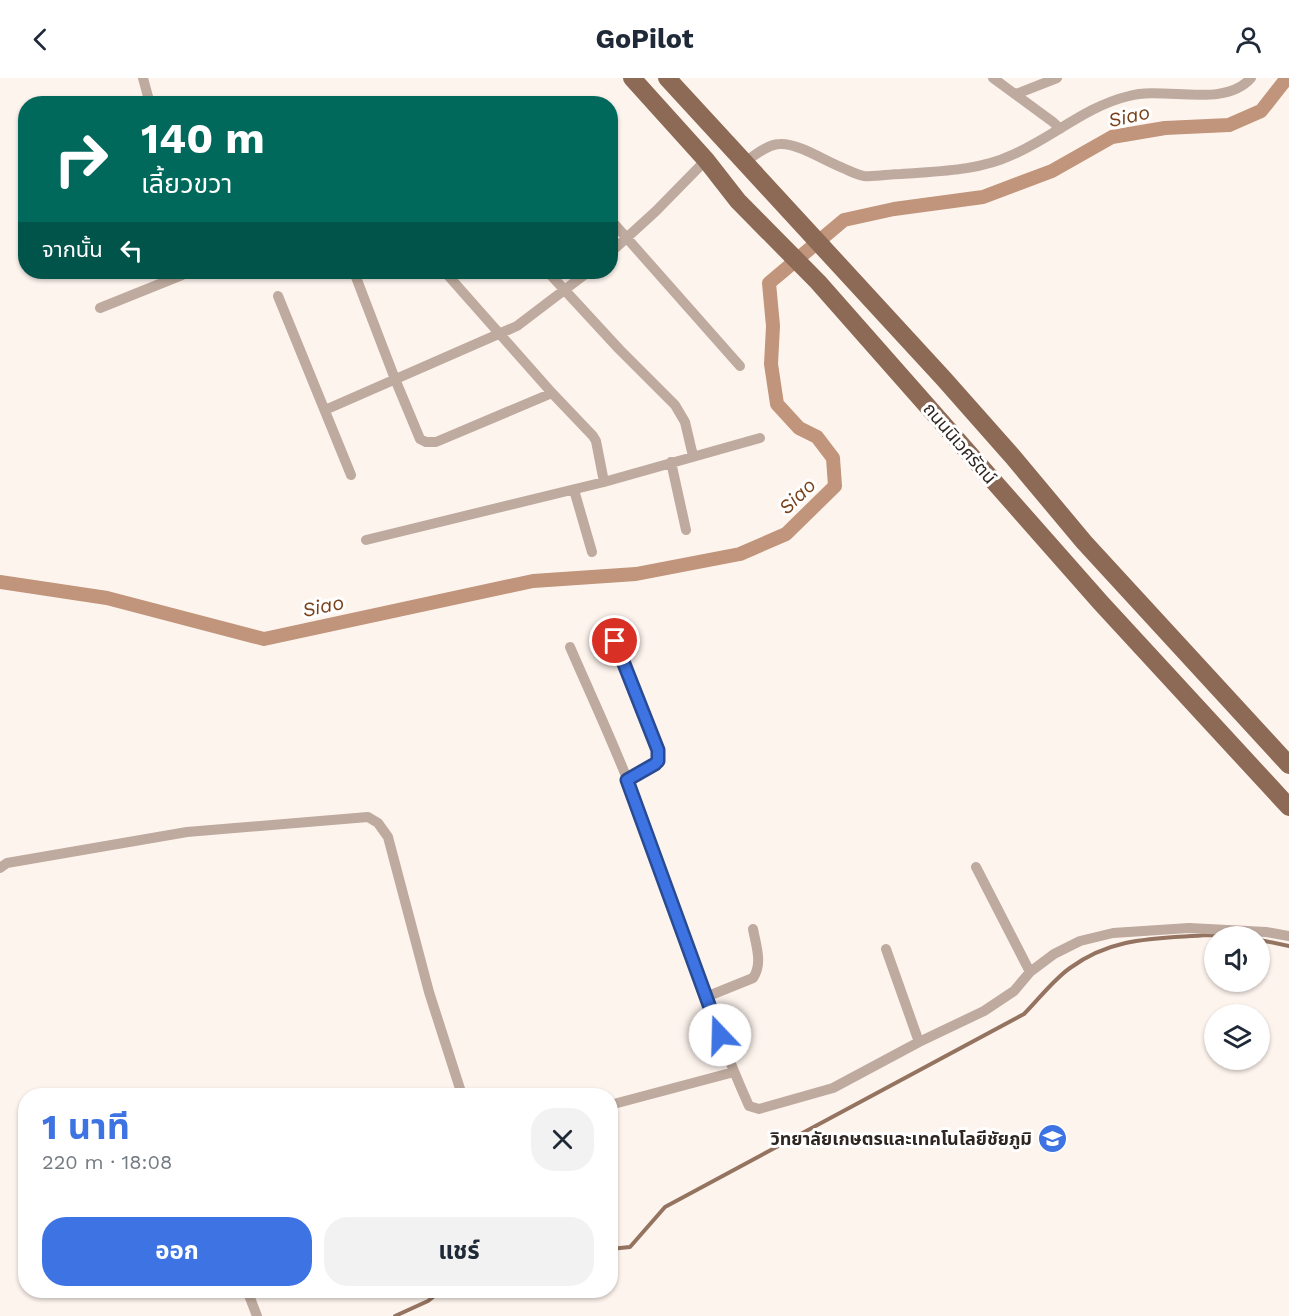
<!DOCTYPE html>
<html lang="th">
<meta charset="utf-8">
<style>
body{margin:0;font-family:"Work Sans","Noto Sans Thai",sans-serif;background:#f2f2f3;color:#1f2937;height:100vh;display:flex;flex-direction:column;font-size:22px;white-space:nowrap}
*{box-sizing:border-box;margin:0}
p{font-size:20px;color:#747a83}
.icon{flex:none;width:33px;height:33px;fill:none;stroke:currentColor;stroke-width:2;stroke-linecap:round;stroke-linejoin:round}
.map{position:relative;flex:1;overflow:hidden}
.panel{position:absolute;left:18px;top:1010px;width:600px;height:210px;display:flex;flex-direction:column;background:#fff;border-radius:24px;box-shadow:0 2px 4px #0004}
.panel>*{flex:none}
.hud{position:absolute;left:18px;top:18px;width:600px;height:183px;border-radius:24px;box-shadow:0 2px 4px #0004;background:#00695c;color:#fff;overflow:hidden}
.fabs{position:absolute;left:1204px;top:848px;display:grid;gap:12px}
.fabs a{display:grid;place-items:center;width:66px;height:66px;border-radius:50%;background:#fff;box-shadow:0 2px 4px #0004;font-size:30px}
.pin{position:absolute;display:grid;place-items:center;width:51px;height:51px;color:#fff;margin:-26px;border:3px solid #fff;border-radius:50%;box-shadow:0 2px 6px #0007}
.me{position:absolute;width:66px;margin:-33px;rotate:339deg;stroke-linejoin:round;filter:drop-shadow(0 0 4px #0008)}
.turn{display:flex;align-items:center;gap:21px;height:126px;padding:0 24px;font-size:27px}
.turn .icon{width:78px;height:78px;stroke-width:2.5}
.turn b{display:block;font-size:42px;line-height:51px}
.then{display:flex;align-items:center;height:57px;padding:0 24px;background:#0003;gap:12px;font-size:22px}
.round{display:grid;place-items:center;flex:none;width:63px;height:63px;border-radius:24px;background:#f2f2f3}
.summary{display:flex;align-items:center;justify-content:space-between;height:102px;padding:0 24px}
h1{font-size:36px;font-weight:700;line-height:45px;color:#3d73e2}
.primary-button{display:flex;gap:12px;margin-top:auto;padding:12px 24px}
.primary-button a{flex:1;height:69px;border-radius:24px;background:#3d73e2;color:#fff;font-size:24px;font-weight:700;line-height:69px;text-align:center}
.primary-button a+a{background:#f2f2f3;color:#1f2937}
header{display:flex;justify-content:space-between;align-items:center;height:78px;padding:0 24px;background:#fff;font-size:27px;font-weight:700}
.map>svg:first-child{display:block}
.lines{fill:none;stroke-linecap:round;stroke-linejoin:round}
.stream{stroke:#947460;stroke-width:4}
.canal{stroke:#c0957b;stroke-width:14}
.minor{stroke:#beaa9e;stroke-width:10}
.primary{stroke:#8c6a55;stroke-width:18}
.route-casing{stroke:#284b93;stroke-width:15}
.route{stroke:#3d73e2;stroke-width:10}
.labels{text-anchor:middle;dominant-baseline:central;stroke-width:6;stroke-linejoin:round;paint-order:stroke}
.street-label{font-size:18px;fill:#2f2621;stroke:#fff}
.poi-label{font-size:18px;font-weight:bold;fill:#2f2621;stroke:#fff;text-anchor:end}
.water-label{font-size:20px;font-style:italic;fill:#794119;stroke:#fff}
</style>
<header><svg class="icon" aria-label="back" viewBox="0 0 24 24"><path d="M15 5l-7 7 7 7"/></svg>GoPilot<svg class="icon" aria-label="person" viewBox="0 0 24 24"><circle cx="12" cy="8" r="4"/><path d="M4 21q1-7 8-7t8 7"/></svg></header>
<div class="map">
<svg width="1289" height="1238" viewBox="0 0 1289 1238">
<rect width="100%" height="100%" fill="#fef4ee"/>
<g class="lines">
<path class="stream" d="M1260,862L1289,868
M610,1171L630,1169L665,1129L1024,936C1039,921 1053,902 1070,890C1114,858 1156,861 1208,857L1220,858
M395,1238L428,1223L442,1212"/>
<path class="canal" d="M0,504L107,520L264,561L533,503L636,496L740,476L786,456L835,408L833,380L817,359L799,350L777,326L771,286L773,248L769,205L844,142L894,131L983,119L1052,93L1112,59L1165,50L1229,47L1261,33L1287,0"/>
<path class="minor" d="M143,0L150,26
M993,0L1053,44L1060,51
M1016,16L1057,0
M744,85C753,78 768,66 780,66C798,65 825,83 843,90C850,93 857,97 864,98C876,99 889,96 901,96C938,93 978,93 1012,77C1052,60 1086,28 1129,18C1165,8 1224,31 1251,0
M610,141L740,288
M610,175L656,133L706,82
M354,194L395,301L420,361L426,364H436L552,315
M445,194L552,315L593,358L596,363L604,404
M548,194L619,271L675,327L685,344L693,378
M278,218L351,397
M100,230L182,197L186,194
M325,332L517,248L588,194
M671,384L686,452
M574,412L592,474
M366,462L604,404L760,360
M615,563L658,672V683L655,686L627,702
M570,569C592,620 617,672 636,724C674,825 705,930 749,1028L759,1031L833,1010L919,964L984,933L1014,913L1030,894L1054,876L1080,863L1113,855L1189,850L1266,854L1289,858
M976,789L1030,894
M0,790L7,785L187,754L368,739L378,745L388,759L429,914L462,1017
M886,871L919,964
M706,919L753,900C763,886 756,867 753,851
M610,1027L734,994
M247,1212L257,1238"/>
<path class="primary" d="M632,0L706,82L738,123L818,204L1101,525L1289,729
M667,0L944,301L1013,379L1084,464L1289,687"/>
</g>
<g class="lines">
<defs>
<path id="route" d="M615,563L658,672V683L655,686L627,702L720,957"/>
</defs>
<use href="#route" class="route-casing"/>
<use href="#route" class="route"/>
</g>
<defs>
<symbol id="university-disc" viewBox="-11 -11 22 22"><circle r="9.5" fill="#3d73e2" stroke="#fff"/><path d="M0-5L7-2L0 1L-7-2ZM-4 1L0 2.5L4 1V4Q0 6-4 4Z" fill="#fff"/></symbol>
</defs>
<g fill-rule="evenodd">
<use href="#university-disc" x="1036" y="1044" width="33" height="33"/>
</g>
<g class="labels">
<g class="street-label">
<text transform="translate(960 365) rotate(49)">ถนนนิเวศรัตน์</text>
</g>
<g class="poi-label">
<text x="1032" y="1060">วิทยาลัยเกษตรและเทคโนโลยีชัยภูมิ</text>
</g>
<g class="water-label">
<text transform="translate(1129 38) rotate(-13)">Siao</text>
<text transform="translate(797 418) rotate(-44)">Siao</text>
<text transform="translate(323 528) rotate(-12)">Siao</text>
</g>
</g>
</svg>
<div class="fabs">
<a><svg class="icon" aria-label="sound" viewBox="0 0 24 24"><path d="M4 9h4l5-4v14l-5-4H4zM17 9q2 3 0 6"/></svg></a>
<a><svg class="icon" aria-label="layers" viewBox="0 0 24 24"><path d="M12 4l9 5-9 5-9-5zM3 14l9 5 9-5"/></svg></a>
</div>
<div class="pin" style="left:615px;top:563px;background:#d93025"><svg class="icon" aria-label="arrive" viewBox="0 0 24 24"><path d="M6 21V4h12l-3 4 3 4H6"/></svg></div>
<svg class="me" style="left:720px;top:957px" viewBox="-20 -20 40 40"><circle r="19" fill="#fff"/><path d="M0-13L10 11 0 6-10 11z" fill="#3d73e2"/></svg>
<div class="hud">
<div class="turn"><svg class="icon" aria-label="right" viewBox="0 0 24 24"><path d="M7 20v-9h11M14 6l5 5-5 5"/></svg><div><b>140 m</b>เลี้ยวขวา</div></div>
<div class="then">จากนั้น<svg class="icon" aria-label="left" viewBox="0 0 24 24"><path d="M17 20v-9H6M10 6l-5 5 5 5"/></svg></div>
</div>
<section class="panel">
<div class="summary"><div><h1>1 นาที</h1><p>220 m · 18:08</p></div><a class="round"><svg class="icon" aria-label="close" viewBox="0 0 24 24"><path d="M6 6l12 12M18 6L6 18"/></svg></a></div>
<div class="primary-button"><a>ออก</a><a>แชร์</a></div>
</section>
</div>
